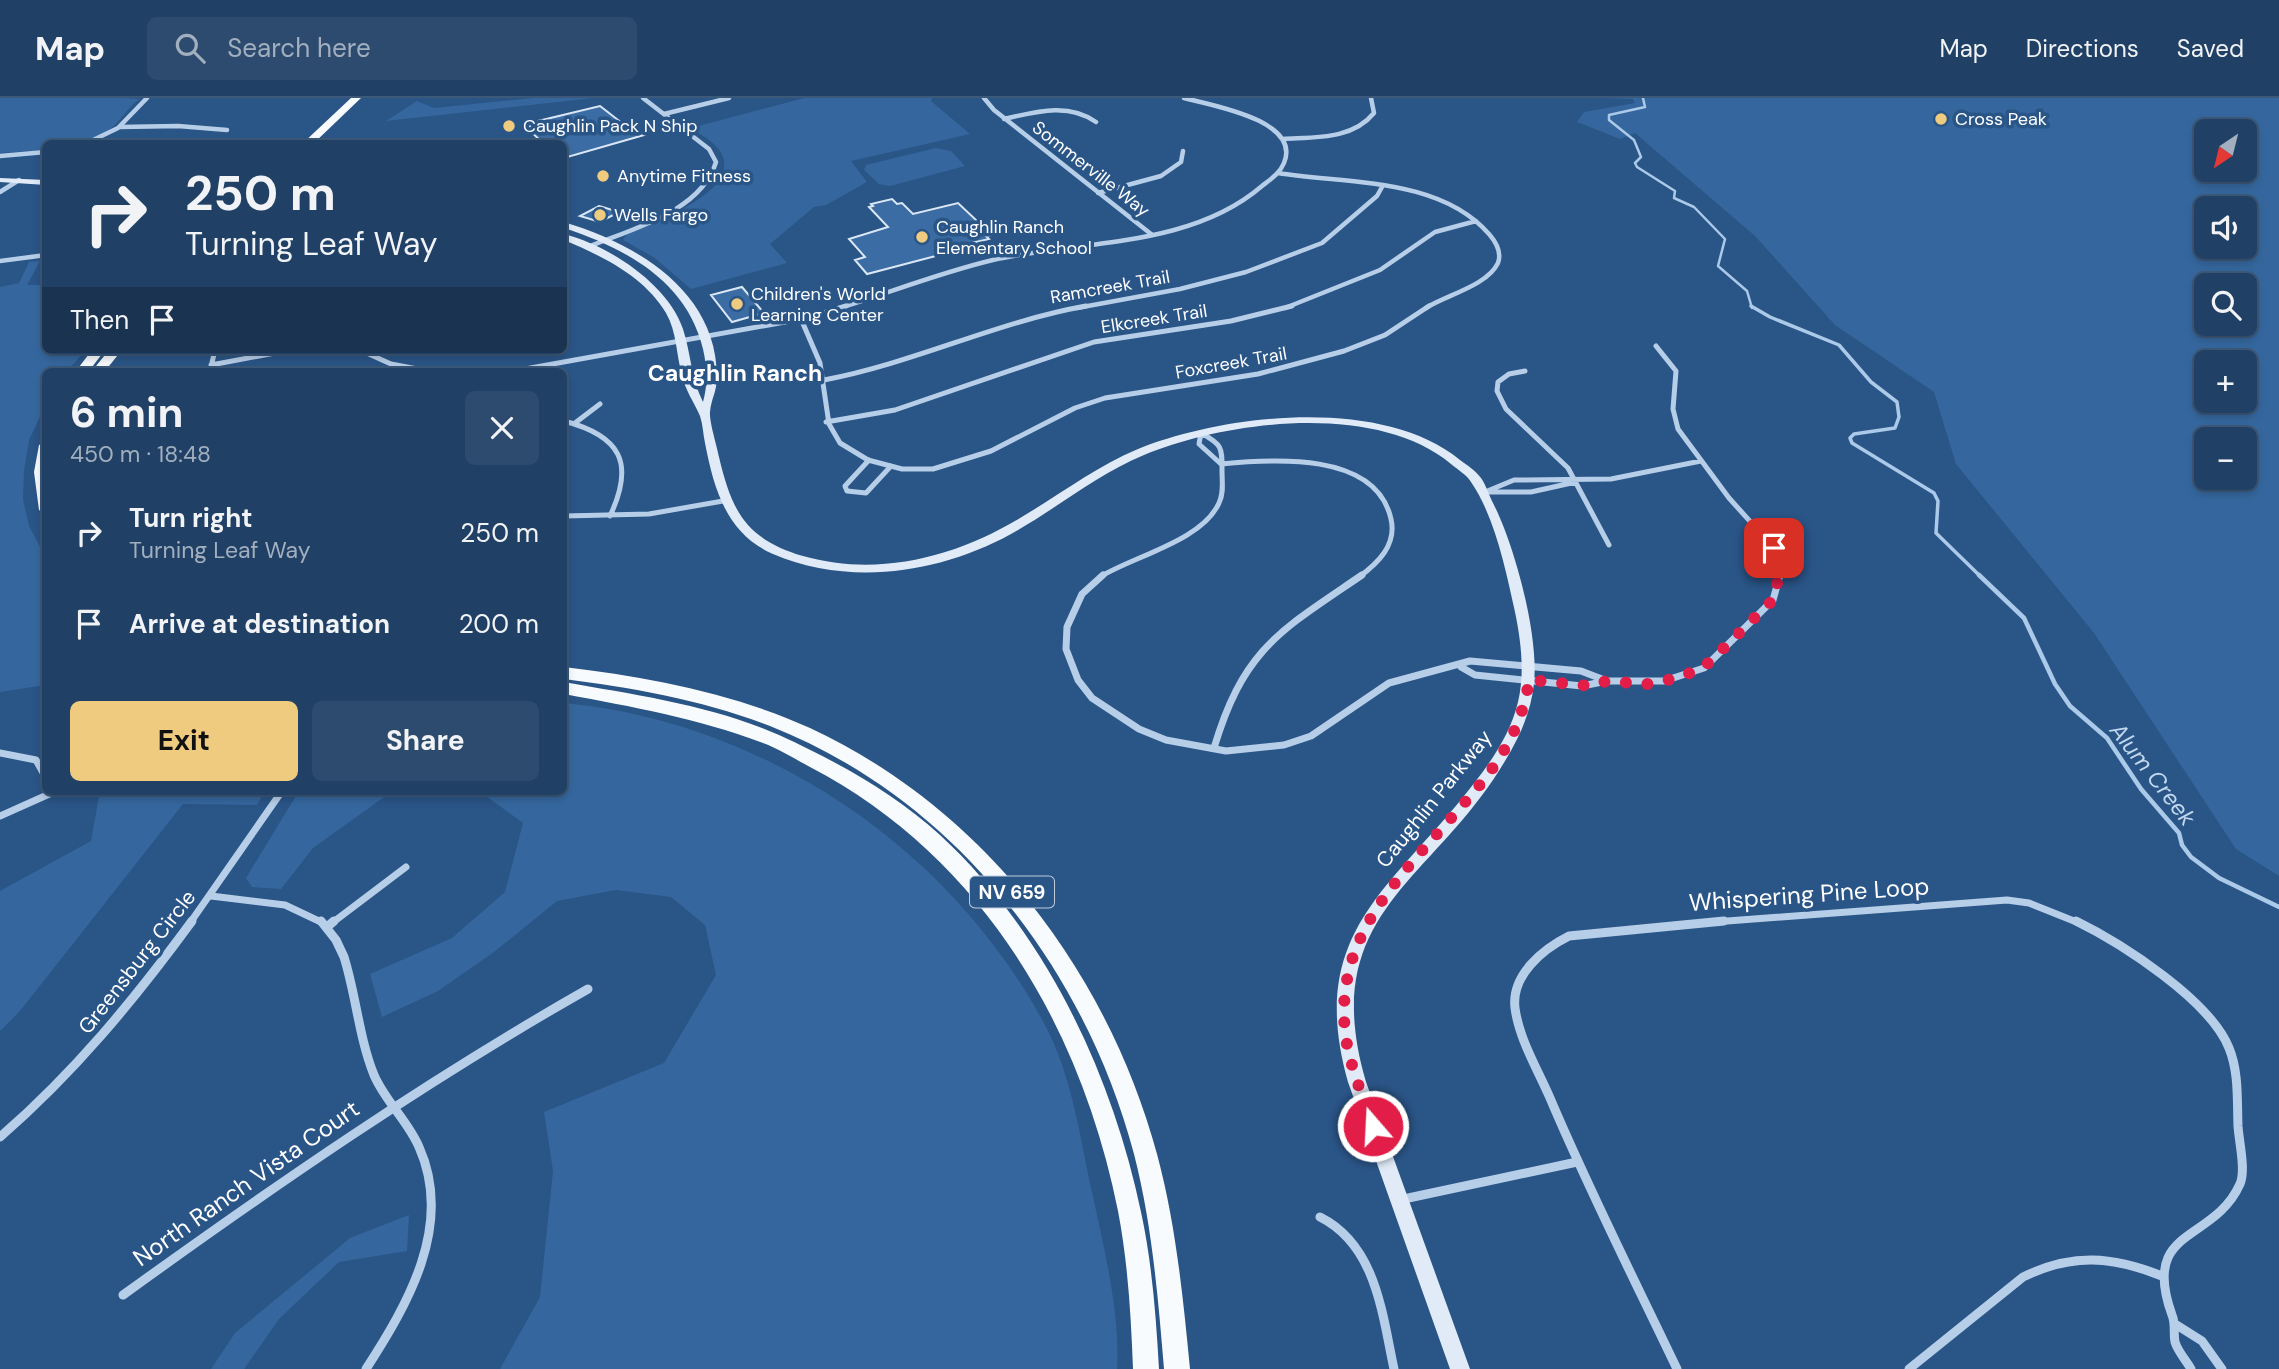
<!DOCTYPE html>
<meta charset="utf-8">
<style>
body{margin:0;font-family:"DM Sans",sans-serif;background:#2d4b6e;color:#f1f3f6;height:100vh;display:flex;flex-direction:column;font-size:26px;white-space:nowrap}
*{box-sizing:border-box;margin:0}
p{font-size:23px;color:#a2afbf}
.icon{flex:none;width:38px;height:38px;fill:none;stroke:currentColor;stroke-width:2;stroke-linecap:round;stroke-linejoin:round}
.map{position:relative;flex:1;overflow:hidden}
.drawer{position:absolute;left:42px;top:270px;width:525px;height:427px;display:flex;flex-direction:column;background:#204065;border-radius:10px;box-shadow:0 4px 10px #0003,0 0 0 2px #3d5979}
.drawer>*{flex:none}
.guide{position:absolute;left:42px;top:42px;width:525px;height:214px;border-radius:10px;box-shadow:0 4px 10px #0003,0 0 0 2px #3d5979;background:#204065;color:#f1f3f6;overflow:hidden}
.needle{width:46px;rotate:215deg}
.fabs{position:absolute;left:2194px;top:21px;display:grid;gap:14px}
.fabs a{display:grid;place-items:center;width:63px;height:63px;border-radius:10px;background:#204065;box-shadow:0 4px 10px #0003,0 0 0 2px #3d5979;font-size:35px}
.pin{position:absolute;display:grid;place-items:center;width:60px;height:60px;color:#fff;margin:-30px;border-radius:14px;box-shadow:0 4px 10px #0006}
.me{position:absolute;width:77px;margin:-38px;rotate:341deg;stroke-linejoin:round;filter:drop-shadow(0 0 5px #0008)}
.turn{display:flex;align-items:center;gap:24px;height:147px;padding:0 28px;font-size:32px}
.turn .icon{width:91px;height:91px;stroke-width:2.5}
.turn b{display:block;font-size:49px;line-height:60px}
.then{display:flex;align-items:center;height:66px;padding:0 28px;background:#0003;gap:14px;font-size:26px}
.round{display:grid;place-items:center;flex:none;width:74px;height:74px;border-radius:10px;background:#2d4b6e}
.head{display:flex;align-items:center;justify-content:space-between;height:119px;padding:0 28px}
h1{font-size:42px;font-weight:700;line-height:52px}
.primary-button{display:flex;gap:14px;margin-top:auto;padding:14px 28px}
.primary-button a{flex:1;height:80px;border-radius:10px;background:#eecb7e;color:#111;font-size:28px;font-weight:700;line-height:80px;text-align:center}
.primary-button a+a{background:#2d4b6e;color:#f1f3f6}
ul{padding:0;list-style:none}
li{display:flex;align-items:center;gap:21px;height:91px;padding:0 28px}
li div{flex:1}
li b{display:block;font-size:26px}
li em{font-style:normal}
header{display:flex;align-items:center;gap:42px;box-sizing:border-box;height:98px;padding:0 35px;background:#204065;border-bottom:2px solid #3d5979}
header strong{font-size:33px}
nav{display:flex;gap:38px;margin-inline-start:auto;font-size:24px}
.search{width:490px;height:63px;background:#2d4b6e;display:flex;align-items:center;gap:18px;box-sizing:border-box;padding:0 24px;border-radius:10px;color:#a2afbf;font-size:26px}
.map>svg:first-child{display:block}
.green{fill:#35679e;fill-rule:evenodd}
.lines{fill:none;stroke-linecap:round;stroke-linejoin:round}
.stream-far2{stroke:#abc9e8;stroke-width:2.5}
.stream-far1{stroke:#abc9e8;stroke-width:3.5}
.stream{stroke:#abc9e8;stroke-width:4.5}
.building{fill:#3b6ca3;stroke:#dae7f6;stroke-width:2}
.street-far3{stroke:#b7cee8;stroke-width:4.5}
.street-far2{stroke:#b7cee8;stroke-width:5}
.street-far1{stroke:#b7cee8;stroke-width:7}
.street{stroke:#b7cee8;stroke-width:9}
.secondary{fill:#e0ebf7;fill-rule:evenodd}
.primary{fill:#f8fbfe;fill-rule:evenodd}
.route{stroke:#e11d48;stroke-width:12;stroke-dasharray:0 21.6}
.poi-dot{fill:#eecb7e;stroke:#2a5587;stroke-width:2.5}
.labels{text-anchor:middle;dominant-baseline:central;stroke-width:7;stroke-linejoin:round;paint-order:stroke}
.far-poi-label{font-size:18px;fill:#fff;stroke:#2a5587;text-anchor:start}
.far-street-label{font-size:18px;fill:#fff;stroke:#2a5587}
.shield{fill:#2a5587;stroke:#bfccdb;stroke-width:2}
.shield-label{font-size:19px;font-weight:bold;fill:#fff}
.street-label{font-size:21px;fill:#fff;stroke:#2a5587}
.far-district-label{font-size:23px;font-weight:bold;fill:#fff;stroke:#2a5587}
.water-label{font-size:23px;font-style:italic;fill:#c2d8ef;stroke:#2a5587}
.near-street-label{font-size:24px;fill:#fff;stroke:#2a5587}
</style>
<header>
<strong>Map</strong>
<div class="search"><svg class="icon" aria-label="search" viewBox="0 0 24 24"><circle cx="10" cy="10" r="6"/><path d="M15 15l6 6"/></svg>Search here</div>
<nav><a>Map</a><a>Directions</a><a>Saved</a></nav>
</header>
<div class="map">
<svg width="2279" height="1271" viewBox="0 0 2279 1271">
<rect width="100%" height="100%" fill="#2a5587"/>
<path class="green" d="M0,0H127L140,1C130,7 124,17 116,26C97,45 70,45 46,46L45,52L0,55Z
M533,0H594L386,23L417,3L434,10Z
M804,0H932L931,3L970,36L851,63L867,84L826,107L814,109L770,146L787,165L691,191L655,160L623,142L627,136C652,125 736,96 723,59C719,46 701,37 691,30Z
M1599,0H2279V778L2236,751L2094,535L1956,366L1934,294L1835,227L1755,138L1635,35L1620,41L1577,24L1584,14L1635,5L1633,1ZM2207,33H2245V72H2207ZM2207,110H2245V149H2207ZM2207,187H2245V226H2207ZM2207,264H2245V303H2207ZM2207,341H2245V380H2207Z
M936,50L951,53L965,68L890,88L879,86L864,72L866,67Z
M40,163L27,187H45L46,252H86L67,273H46L45,308L29,342L24,372L23,401L29,428L45,458V587L0,594V189L19,185L29,164Z
M564,605C764,624 950,749 1045,927C1073,980 1080,1041 1093,1099C1105,1154 1120,1215 1117,1271H500L540,1199L553,1073L544,1014L664,965L716,877L705,827L671,799L616,792L557,803L494,854L438,893L382,919L370,876L452,840L505,794L523,725L479,693H564Z
M100,693H265L257,707L183,706L20,913L0,933V793L91,743Z
M299,693H423L387,697L313,750L281,791L252,789L246,780Z
M409,1117L407,1153L339,1164L279,1221L244,1271H211L235,1235L350,1140Z"/>
<g class="lines">
<path class="stream-far2" d="M1643,0L1645,9L1609,17V22L1634,42L1641,59L1635,65L1637,69L1675,93L1674,100L1694,109L1725,141L1718,168L1747,193L1752,210"/>
<path class="stream-far1" d="M1751,208L1770,219L1839,247L1871,284L1897,304L1899,319L1895,330L1854,336L1850,340L1852,345L1934,395L1938,403L1936,435L1981,479"/>
<path class="stream" d="M1979,477L2024,520L2055,586L2070,608L2107,640L2141,691L2179,735L2182,747L2191,759L2219,780L2279,809"/>
</g>
<path class="building" d="M600,8L627,29L633,28L644,37L564,60V46H544L528,31L534,24Z
M892,101L897,106L902,105L913,116L958,105L992,137L986,138L989,141L967,146L970,149L867,176L855,162L865,159L849,141L888,129L869,109L873,108L871,106Z
M599,108L619,114L600,124L580,118Z
M742,189L764,215L732,224L711,197Z"/>
<g class="lines">
<path class="street-far3" d="M984,0L994,12L1151,136
M664,16L729,0
M1004,21C1035,14 1068,4 1096,24
M120,29L178,28L227,32
M1283,41C1315,39 1352,42 1374,15L1371,0
M85,46L118,30L147,0
M0,58L46,54
M1278,75C1347,86 1439,79 1489,136C1496,144 1502,154 1498,165C1487,188 1446,197 1426,210
M0,94L19,82
M1098,95L1161,78L1181,64L1183,53
M588,149C631,131 701,114 716,64L709,51L643,0
M0,163L46,157
M840,210C891,194 942,174 993,162C1082,142 1190,150 1262,88C1271,81 1280,75 1284,65C1302,22 1210,7 1184,0
M1077,210L1180,191L1246,174L1322,145L1377,98L1382,89
M1285,210L1380,172L1435,134L1476,123"/>
<path class="street-far2" d="M801,221L820,265L829,326L840,345L868,362L902,371H933L991,353L1075,310L1105,300L1258,276L1344,253L1385,237L1429,208
M1656,248L1676,273L1673,311L1678,331L1729,400L1774,450L1781,473L1779,479
M360,252L391,266L428,273
M211,267L291,252
M210,273L215,252
M514,273L807,220L846,208
M1525,273L1509,276L1498,284L1497,293L1506,311L1568,370L1609,447
M824,282C914,265 996,224 1086,208
M564,323C621,338 635,365 610,418
M826,324L895,312L1094,244L1231,223L1292,208
M575,325L600,306
M869,362L845,388L847,393L866,395L891,368
M1221,366C1272,361 1376,353 1391,421C1397,447 1378,465 1359,479
M1485,394L1514,382L1611,381L1701,363
M1485,394H1531L1576,384
M564,418L649,416L723,403
M1100,479C1134,458 1202,443 1219,405C1224,395 1222,384 1222,373C1222,350 1223,347 1201,335L1199,346L1221,366"/>
<path class="street-far1" d="M1103,477L1082,496L1067,529L1066,551L1078,582L1092,600L1139,631L1166,642L1226,653L1284,647L1311,638L1389,585L1470,563L1581,573L1607,583H1664L1704,570L1773,502L1780,477
M1461,569L1475,577L1582,588L1607,583
M1214,650C1244,550 1280,533 1362,477
M0,655L36,662L46,680
M0,718L56,693
M211,798L285,807L323,825
M190,825L282,693
M332,825L406,769
M1701,825L2007,802L2029,805L2079,825"/>
<path class="street" d="M321,823L336,842L344,859C356,897 359,940 374,977C385,1003 408,1023 419,1049C454,1127 408,1206 366,1271
M2076,823C2121,845 2210,902 2229,950C2239,974 2237,1003 2238,1028C2239,1044 2246,1072 2240,1086C2213,1146 2140,1128 2172,1217C2176,1226 2173,1235 2175,1244C2178,1254 2186,1262 2191,1271
M327,829L334,823
M0,1039C74,975 134,902 192,823
M1399,1102L1577,1064
M1320,1119C1376,1147 1382,1215 1394,1271
M123,1197C274,1088 426,983 588,891
M2175,1226L2202,1243L2222,1271
M1677,1271C1634,1181 1589,1092 1550,1000C1538,972 1519,941 1515,910C1511,877 1543,851 1569,838L1724,823
M1909,1271L2023,1179C2072,1155 2112,1158 2162,1178"/>
<path class="secondary" d="M0,80L46,82V87L0,84Z
M564,124C636,146 716,192 717,278C717,294 711,301 710,314C709,323 717,348 719,359C732,414 746,441 803,458C880,480 959,458 1025,417C1062,395 1097,368 1138,351C1225,316 1382,298 1460,362C1467,367 1476,373 1481,380C1486,387 1489,397 1493,405C1515,448 1539,538 1534,585C1531,614 1520,638 1505,663C1433,785 1316,814 1366,984L1470,1271H1450L1348,984C1305,832 1394,790 1475,684C1493,661 1511,634 1518,604C1525,575 1521,543 1515,514C1506,473 1495,419 1471,384C1467,377 1458,372 1451,366C1377,304 1228,322 1144,357C1096,377 1056,411 1011,436C940,475 850,489 773,456C727,436 714,392 705,345C703,336 703,327 700,318C694,304 685,292 682,277C676,256 677,234 666,215C644,178 602,158 564,142V136C608,147 668,186 683,231C691,256 691,280 703,304C708,286 707,269 703,251C687,183 625,150 564,130Z"/>
<path class="primary" d="M351,0H361L313,46H302Z
M92,252H105L89,273H76Z
M109,252H122L105,273H92Z
M46,343V416L39,412L34,374L39,347Z
M564,569C647,579 733,595 810,630C984,711 1107,873 1157,1056C1176,1127 1183,1199 1190,1271H1164C1158,1199 1152,1126 1134,1056C1084,868 953,700 770,628C703,602 634,590 564,581Z
M564,584C636,597 711,607 779,637C836,663 894,695 940,737C1045,834 1112,975 1141,1114C1152,1165 1156,1218 1159,1271H1133C1131,1218 1128,1165 1118,1113C1081,928 981,758 810,669C795,661 779,651 763,645C697,620 633,609 564,596Z"/>
</g>
<g class="lines">
<path class="route" d="M1373,1028C1363,1000 1351,970 1346,941C1331,836 1404,776 1466,703C1498,667 1522,631 1529,582L1592,588L1607,583L1647,586L1678,580L1704,569L1773,502L1780,473L1774,450"/>
</g>
<g class="poi-dot">
<circle cx="1941" cy="21" r="7"/>
<circle cx="509" cy="28" r="7"/>
<circle cx="603" cy="78" r="7"/>
<circle cx="600" cy="117" r="7"/>
<circle cx="922" cy="139" r="7"/>
<circle cx="737" cy="206" r="7"/>
</g>
<g class="labels">
<g class="far-poi-label">
<text x="1955" y="21">Cross Peak</text>
<text x="523" y="28">Caughlin Pack N Ship</text>
<text x="617" y="78">Anytime Fitness</text>
<text x="614" y="117">Wells Fargo</text>
<text x="936" y="129">Caughlin Ranch<tspan x="936" dy="21">Elementary School</tspan></text>
<text x="751" y="196">Children's World<tspan x="751" dy="21">Learning Center</tspan></text>
</g>
<g class="far-street-label">
<text transform="translate(1091 71) rotate(38)">Sommerville Way</text>
<text transform="translate(1110 189) rotate(-10)">Ramcreek Trail</text>
<text transform="translate(1154 221) rotate(-9)">Elkcreek Trail</text>
<text transform="translate(1231 265) rotate(-10)">Foxcreek Trail</text>
</g>
<rect class="shield" x="970" y="778.5" width="84" height="31" rx="5"/>
<g class="shield-label">
<text x="1012" y="794">NV 659</text>
</g>
<g class="street-label">
<text transform="translate(1434 701) rotate(-51)">Caughlin Parkway</text>
<text transform="translate(137 864) rotate(-52)">Greensburg Circle</text>
</g>
<g class="far-district-label">
<text x="735" y="275">Caughlin Ranch</text>
</g>
<g class="water-label">
<text transform="translate(2153 676) rotate(52)">Alum Creek</text>
</g>
<g class="near-street-label">
<text transform="translate(1809 796) rotate(-4)">Whispering Pine Loop</text>
<text transform="translate(246 1085) rotate(-35)">North Ranch Vista Court</text>
</g>
</g>
</svg>
<div class="fabs">
<a><svg class="needle" viewBox="-14 -14 28 28"><path d="M0-13l5 13h-10z" fill="#e53935"/><path d="M0 13l5-13h-10z" fill="#a2afbf"/></svg></a>
<a><svg class="icon" aria-label="sound" viewBox="0 0 24 24"><path d="M4 9h4l5-4v14l-5-4H4zM17 9q2 3 0 6"/></svg></a>
<a><svg class="icon" aria-label="search" viewBox="0 0 24 24"><circle cx="10" cy="10" r="6"/><path d="M15 15l6 6"/></svg></a>
<a>+</a>
<a>−</a>
</div>
<div class="pin" style="left:1774px;top:450px;background:#d93025"><svg class="icon" aria-label="arrive" viewBox="0 0 24 24"><path d="M6 21V4h12l-3 4 3 4H6"/></svg></div>
<svg class="me" style="left:1373px;top:1028px" viewBox="-20 -20 40 40"><circle r="17" fill="#e11d48" stroke="#fff" stroke-width="3"/><path d="M0-11L8 9 0 5-8 9z" fill="#fff"/></svg>
<div class="guide">
<div class="turn"><svg class="icon" aria-label="right" viewBox="0 0 24 24"><path d="M7 20v-9h11M14 6l5 5-5 5"/></svg><div><b>250 m</b>Turning Leaf Way</div></div>
<div class="then">Then<svg class="icon" aria-label="arrive" viewBox="0 0 24 24"><path d="M6 21V4h12l-3 4 3 4H6"/></svg></div>
</div>
<section class="drawer">
<div class="head"><div><h1>6 min</h1><p>450 m · 18:48</p></div><a class="round"><svg class="icon" aria-label="close" viewBox="0 0 24 24"><path d="M6 6l12 12M18 6L6 18"/></svg></a></div>
<ul>
<li><svg class="icon" aria-label="right" viewBox="0 0 24 24"><path d="M7 20v-9h11M14 6l5 5-5 5"/></svg><div><b>Turn right</b><p>Turning Leaf Way</p></div><em>250 m</em></li>
<li><svg class="icon" aria-label="arrive" viewBox="0 0 24 24"><path d="M6 21V4h12l-3 4 3 4H6"/></svg><div><b>Arrive at destination</b></div><em>200 m</em></li>
</ul>
<div class="primary-button"><a>Exit</a><a>Share</a></div>
</section>
</div>
